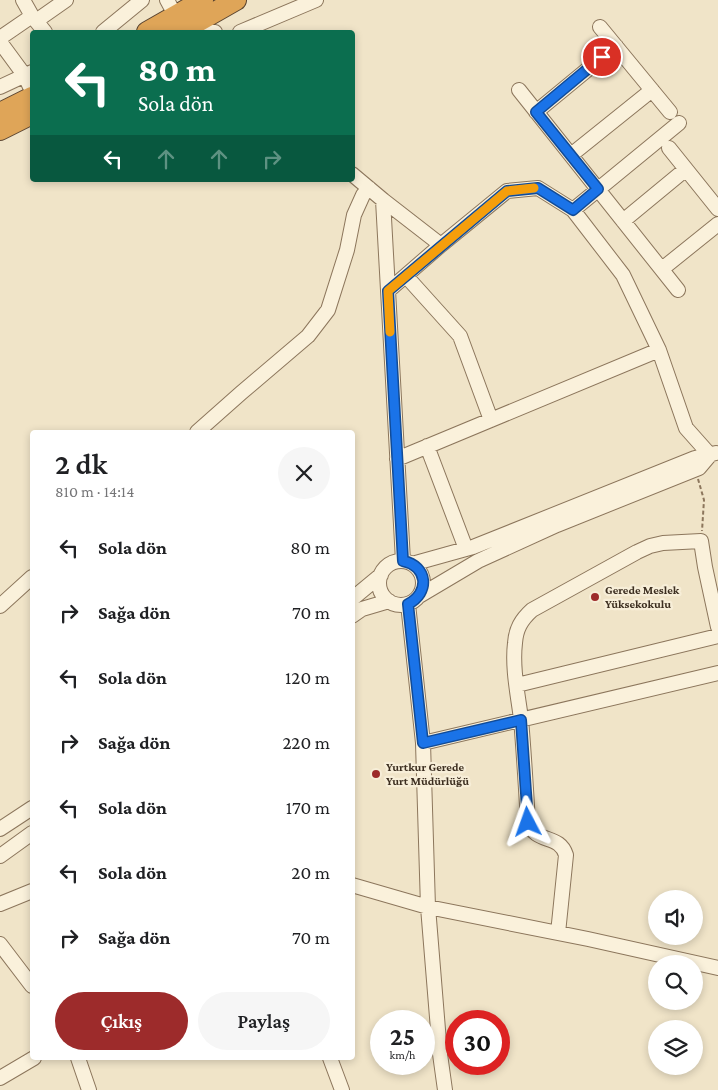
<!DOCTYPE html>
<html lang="tr">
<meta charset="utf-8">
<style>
body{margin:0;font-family:"Crimson Pro",serif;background:#f6f6f6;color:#202124;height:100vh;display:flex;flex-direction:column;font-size:19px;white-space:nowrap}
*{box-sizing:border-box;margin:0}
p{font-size:16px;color:#757577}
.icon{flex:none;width:28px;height:28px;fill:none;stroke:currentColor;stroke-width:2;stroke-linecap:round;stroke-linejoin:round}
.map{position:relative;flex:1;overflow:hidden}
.side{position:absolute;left:30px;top:430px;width:325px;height:630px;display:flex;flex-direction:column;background:#fff;border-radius:5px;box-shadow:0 2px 8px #0003}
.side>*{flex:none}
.guide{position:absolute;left:30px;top:30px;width:325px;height:152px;border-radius:5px;box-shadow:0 2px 8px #0003;background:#0b6e4f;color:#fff;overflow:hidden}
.controls{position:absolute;left:648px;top:890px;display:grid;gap:10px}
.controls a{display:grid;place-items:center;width:55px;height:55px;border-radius:50%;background:#fff;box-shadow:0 2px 8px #0003;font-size:25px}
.speed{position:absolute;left:370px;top:1010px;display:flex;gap:10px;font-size:25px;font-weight:700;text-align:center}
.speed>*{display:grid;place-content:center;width:65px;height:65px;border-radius:50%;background:#fff;box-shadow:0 2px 8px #0003;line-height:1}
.speed small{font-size:12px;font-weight:400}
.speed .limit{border:8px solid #d22;background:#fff;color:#111}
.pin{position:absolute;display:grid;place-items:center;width:42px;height:42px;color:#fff;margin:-21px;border:2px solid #fff;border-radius:50%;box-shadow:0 1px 5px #0007}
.me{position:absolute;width:55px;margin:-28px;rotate:356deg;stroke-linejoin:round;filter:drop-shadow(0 0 4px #0008)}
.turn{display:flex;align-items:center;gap:18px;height:105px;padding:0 25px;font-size:22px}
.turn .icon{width:65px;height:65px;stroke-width:2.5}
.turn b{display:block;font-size:35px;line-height:42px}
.lanes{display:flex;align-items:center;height:48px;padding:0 25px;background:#0003;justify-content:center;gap:25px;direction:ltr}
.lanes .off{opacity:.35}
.round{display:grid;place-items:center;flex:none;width:52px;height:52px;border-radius:26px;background:#f6f6f6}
.summary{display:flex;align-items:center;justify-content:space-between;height:85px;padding:0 25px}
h1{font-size:30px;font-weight:600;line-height:38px}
.button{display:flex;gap:10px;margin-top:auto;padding:10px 25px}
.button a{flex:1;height:58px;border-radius:30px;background:#9d2b2b;color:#fff;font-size:20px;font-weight:600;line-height:58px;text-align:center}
.button a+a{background:#f6f6f6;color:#202124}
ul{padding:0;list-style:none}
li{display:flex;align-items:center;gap:15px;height:65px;padding:0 25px}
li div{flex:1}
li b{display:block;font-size:19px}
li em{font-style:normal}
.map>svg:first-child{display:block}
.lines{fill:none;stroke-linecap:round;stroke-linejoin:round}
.minor-casing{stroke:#8c765c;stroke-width:16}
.highway-casing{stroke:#5a4430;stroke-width:22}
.path{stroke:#8c765c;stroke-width:2;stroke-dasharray:4 2.5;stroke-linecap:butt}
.minor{stroke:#faf1db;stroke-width:14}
.highway{stroke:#dfa558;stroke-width:20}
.route-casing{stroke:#114b97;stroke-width:12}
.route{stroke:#1a73e8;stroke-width:9}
.slow{stroke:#f59e0b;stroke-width:9}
.poi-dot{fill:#9d2b2b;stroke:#f7eed8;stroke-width:2}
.labels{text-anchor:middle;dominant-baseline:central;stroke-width:4.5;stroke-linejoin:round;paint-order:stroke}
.poi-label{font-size:12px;font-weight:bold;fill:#3c2e20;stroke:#f7eed8;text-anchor:start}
</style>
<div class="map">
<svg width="718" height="1090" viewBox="0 0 718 1090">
<rect width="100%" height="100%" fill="#f0e4c8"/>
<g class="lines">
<defs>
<path id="minor" d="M23,0L32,16L45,32
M167,0L180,24
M36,21L66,0
M600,27L670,112
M184,30L215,32
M103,32L142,0
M240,32L316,0
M0,38L32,16
M0,42L25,76L32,91
M0,87L32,72
M519,90L678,290
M536,112L616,46
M669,148L718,209
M571,155L652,90
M352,174L383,200L403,561
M383,200L441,245L507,191L538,188L573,210L623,275L659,350L686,428L710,455
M573,210L679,123
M623,221L686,169
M662,269L718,224
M406,276L460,336L491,420
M388,291L441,245
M197,432L241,393L308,336L328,310L347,250L354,215L363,195L369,188
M427,446L466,549
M397,459L659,350
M379 583a22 22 0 1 1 44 0a22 22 0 1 1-44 0Z
M412,564L473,547L695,458L716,453
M419,596L478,561L557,525L699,468L710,455
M352,599L381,575
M0,606L32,577
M352,616L362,609L389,601
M517,685L718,636
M423,743L718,673
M0,829L32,808
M0,856L32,833
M352,885L428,907L423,743L408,604
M0,904L32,891
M558,933L566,855C559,833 536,845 528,822C526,788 524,754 521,719C518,695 512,668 515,643C516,629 521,620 532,610L637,552L650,546L663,543L701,541L705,567L718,627
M0,944L32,986
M78,1058L89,1090
M330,1058L342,1090
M0,1078L34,1058
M445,1090L440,1054L428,907L588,939L718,968"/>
<path id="highway" d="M147,32L203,0
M180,32L236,0
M0,113L32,97
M0,130L32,114"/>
</defs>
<use href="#minor" class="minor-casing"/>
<use href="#highway" class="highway-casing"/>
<path class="path" d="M698,479L704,500L702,531"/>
<use href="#minor" class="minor"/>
<use href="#highway" class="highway"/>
</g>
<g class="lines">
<defs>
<path id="route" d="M528,822L521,720L423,743L408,604C430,593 428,566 403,561L388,291L507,191L538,188L573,210L598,189L536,112L602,57"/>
</defs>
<use href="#route" class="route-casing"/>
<use href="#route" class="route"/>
<path class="slow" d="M390,332L388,291L507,191L534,188"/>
</g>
<g class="poi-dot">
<circle cx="595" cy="597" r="5"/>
<circle cx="376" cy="774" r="5"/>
</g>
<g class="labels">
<g class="poi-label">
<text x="605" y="590">Gerede Meslek<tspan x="605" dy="14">Yüksekokulu</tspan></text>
<text x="386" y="767">Yurtkur Gerede<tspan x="386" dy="14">Yurt Müdürlüğü</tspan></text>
</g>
</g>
</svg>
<div class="controls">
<a><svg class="icon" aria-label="sound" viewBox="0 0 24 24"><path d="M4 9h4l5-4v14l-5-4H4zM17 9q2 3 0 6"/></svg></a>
<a><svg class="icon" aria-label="search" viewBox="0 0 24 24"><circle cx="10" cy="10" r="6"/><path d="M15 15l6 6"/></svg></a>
<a><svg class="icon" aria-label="layers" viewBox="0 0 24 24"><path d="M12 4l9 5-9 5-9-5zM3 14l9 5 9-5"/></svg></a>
</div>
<div class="speed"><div>25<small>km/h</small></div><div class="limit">30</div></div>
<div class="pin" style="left:602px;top:57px;background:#d93025"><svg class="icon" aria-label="arrive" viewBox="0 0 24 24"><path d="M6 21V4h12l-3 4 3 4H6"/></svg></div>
<svg class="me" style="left:528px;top:822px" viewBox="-20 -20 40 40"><path d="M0-17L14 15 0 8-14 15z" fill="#1a73e8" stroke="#fff" stroke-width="4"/></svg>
<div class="guide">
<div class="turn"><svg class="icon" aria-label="left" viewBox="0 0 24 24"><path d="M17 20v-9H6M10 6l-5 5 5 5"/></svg><div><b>80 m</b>Sola dön</div></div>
<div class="lanes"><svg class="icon" aria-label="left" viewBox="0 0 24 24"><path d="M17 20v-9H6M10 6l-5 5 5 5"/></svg><svg class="icon off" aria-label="ahead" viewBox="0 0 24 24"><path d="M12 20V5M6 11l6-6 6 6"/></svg><svg class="icon off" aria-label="ahead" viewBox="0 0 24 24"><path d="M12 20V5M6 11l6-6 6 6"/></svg><svg class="icon off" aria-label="right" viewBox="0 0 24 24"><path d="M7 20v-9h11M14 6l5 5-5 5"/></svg></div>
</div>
<section class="side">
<div class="summary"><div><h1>2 dk</h1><p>810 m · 14:14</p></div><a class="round"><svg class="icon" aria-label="close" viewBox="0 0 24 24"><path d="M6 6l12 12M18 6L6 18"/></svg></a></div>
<ul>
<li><svg class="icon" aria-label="left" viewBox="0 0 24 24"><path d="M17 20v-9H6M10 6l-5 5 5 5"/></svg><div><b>Sola dön</b></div><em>80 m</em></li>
<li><svg class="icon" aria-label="right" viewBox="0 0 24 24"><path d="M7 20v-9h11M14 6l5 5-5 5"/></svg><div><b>Sağa dön</b></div><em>70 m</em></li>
<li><svg class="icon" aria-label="left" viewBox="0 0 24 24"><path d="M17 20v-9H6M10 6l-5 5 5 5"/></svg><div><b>Sola dön</b></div><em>120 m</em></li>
<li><svg class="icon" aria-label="right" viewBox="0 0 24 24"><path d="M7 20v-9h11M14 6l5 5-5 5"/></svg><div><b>Sağa dön</b></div><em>220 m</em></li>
<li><svg class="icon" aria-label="left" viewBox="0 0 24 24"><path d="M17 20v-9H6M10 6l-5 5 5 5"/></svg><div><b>Sola dön</b></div><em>170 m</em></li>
<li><svg class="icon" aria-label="left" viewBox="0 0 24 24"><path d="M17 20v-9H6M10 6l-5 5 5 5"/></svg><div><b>Sola dön</b></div><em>20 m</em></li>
<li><svg class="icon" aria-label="right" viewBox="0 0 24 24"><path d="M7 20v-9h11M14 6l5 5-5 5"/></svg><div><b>Sağa dön</b></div><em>70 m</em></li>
</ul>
<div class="button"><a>Çıkış</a><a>Paylaş</a></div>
</section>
</div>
